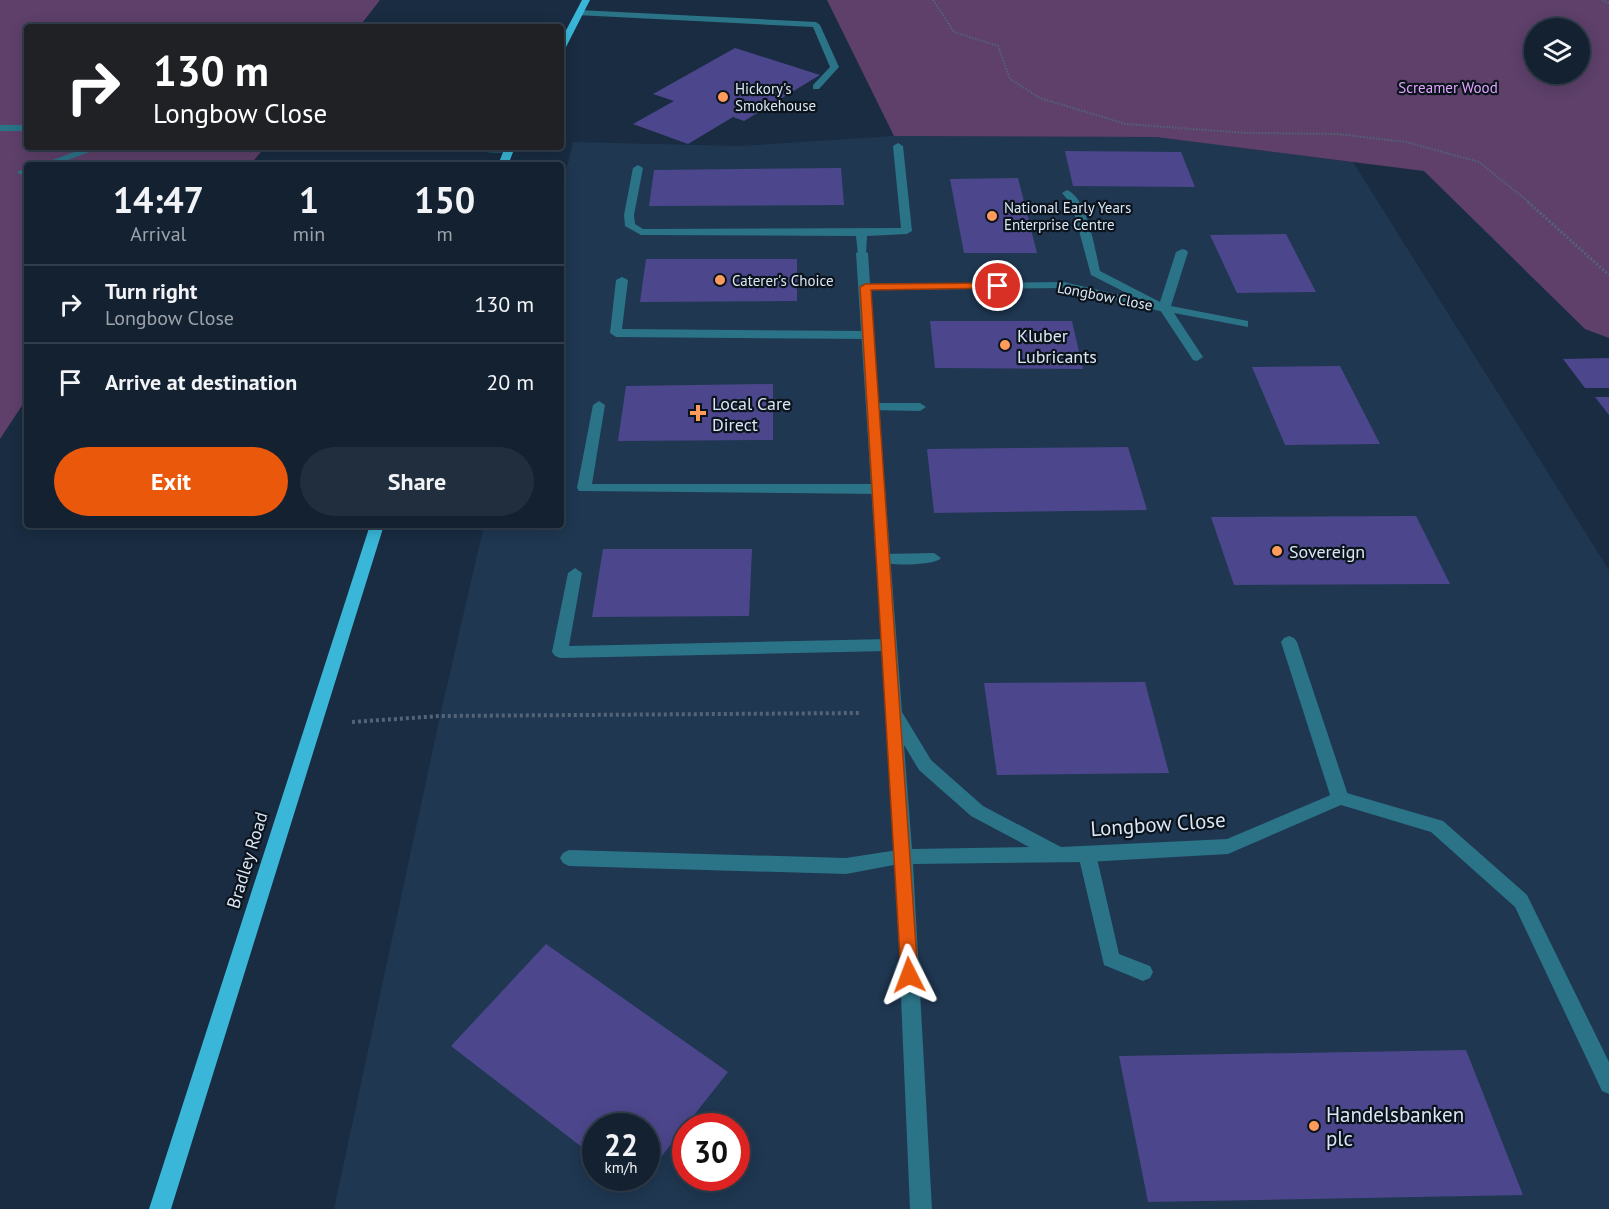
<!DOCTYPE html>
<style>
body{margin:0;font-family:"PT Sans",sans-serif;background:#202e3d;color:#f1f3f6;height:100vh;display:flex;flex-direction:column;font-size:22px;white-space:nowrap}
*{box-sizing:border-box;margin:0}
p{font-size:20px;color:#9da3ab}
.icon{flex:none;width:33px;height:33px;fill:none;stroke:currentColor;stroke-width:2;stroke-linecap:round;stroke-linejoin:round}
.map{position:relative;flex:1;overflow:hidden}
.sheet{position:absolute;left:24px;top:162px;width:540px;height:366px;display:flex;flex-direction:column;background:#132131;border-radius:6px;box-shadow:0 3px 15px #0003,0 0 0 2px #323e4d}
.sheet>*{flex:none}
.guide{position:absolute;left:24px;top:24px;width:540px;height:126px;border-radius:6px;box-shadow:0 3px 15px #0003,0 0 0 2px #323e4d;background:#202124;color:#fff;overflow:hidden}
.fabs{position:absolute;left:1524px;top:18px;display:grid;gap:12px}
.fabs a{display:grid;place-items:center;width:66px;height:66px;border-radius:50%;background:#132131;box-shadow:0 3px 15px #0003,0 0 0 2px #323e4d;font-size:30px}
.speed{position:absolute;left:582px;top:1113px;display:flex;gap:12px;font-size:30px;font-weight:700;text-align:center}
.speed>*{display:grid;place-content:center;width:78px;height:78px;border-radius:50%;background:#132131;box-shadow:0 3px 15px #0003,0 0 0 2px #323e4d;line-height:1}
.speed small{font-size:15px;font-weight:400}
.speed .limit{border:9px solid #d22;background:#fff;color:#111}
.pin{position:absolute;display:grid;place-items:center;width:51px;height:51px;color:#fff;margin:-26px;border:3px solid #fff;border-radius:50%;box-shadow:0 2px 6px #0007}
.me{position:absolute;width:66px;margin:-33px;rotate:357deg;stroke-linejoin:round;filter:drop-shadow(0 0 4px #0008)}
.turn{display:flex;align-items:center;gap:21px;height:126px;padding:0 30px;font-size:27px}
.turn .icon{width:78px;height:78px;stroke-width:2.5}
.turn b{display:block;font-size:42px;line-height:51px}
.eta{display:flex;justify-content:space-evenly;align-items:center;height:102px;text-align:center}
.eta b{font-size:36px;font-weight:600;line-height:42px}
.button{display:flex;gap:12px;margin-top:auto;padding:12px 30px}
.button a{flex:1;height:69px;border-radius:36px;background:#ea580c;color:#fff;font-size:24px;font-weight:600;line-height:69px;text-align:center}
.button a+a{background:#202e3d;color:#f1f3f6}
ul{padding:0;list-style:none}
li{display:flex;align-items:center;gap:18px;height:78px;padding:0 30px;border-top:2px solid #323e4d}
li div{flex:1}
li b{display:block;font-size:22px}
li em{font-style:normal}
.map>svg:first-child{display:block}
.built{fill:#1f3751;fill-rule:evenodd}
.green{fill:#5e406a;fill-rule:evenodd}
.building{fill:#4c478c}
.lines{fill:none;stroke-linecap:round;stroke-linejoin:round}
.path-far2{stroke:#536477;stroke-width:2;stroke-dasharray:1.5 1.5;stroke-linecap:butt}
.path-far1{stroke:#536477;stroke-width:3;stroke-dasharray:2 2;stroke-linecap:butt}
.path{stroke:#536477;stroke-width:4;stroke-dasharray:3 3;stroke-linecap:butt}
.lane{fill:#2b7387;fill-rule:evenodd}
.street{fill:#2b7387;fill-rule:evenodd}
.primary{fill:#39b6d8;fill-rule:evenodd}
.route{fill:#ea580c;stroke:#983908;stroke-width:1.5}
.poi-dot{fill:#ff9b5b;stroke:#0b141d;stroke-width:2}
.labels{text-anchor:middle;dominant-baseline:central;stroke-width:4.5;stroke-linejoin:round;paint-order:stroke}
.far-park-label{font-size:15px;fill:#e4a4ff;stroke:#0b141d}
.far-poi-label{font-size:15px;fill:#dae6f4;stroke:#0b141d;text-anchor:start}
.far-street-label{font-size:15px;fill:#dae6f4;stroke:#0b141d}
.poi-label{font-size:18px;fill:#dae6f4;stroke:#0b141d;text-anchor:start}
.street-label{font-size:18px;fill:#dae6f4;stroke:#0b141d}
.near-street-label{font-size:21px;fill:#dae6f4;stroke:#0b141d}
.near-poi-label{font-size:21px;fill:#dae6f4;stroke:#0b141d;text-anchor:start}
</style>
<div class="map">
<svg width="1609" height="1209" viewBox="0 0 1609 1209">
<rect width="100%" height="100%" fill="#192c41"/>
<path class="built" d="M894,136L1156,137L1353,162L1609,570V1209H334L440,716L484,525H561V192L573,142L739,146ZM596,1126H646V1178H596ZM686,1126H736V1178H686Z"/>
<path class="green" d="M0,0H380L359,27H27V147H265L250,165H27V398L0,439Z
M827,0H1609V338L1585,329L1424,171L1156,137L894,136ZM1580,28V74H1534V28Z"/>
<path class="building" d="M735,48L820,75L744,121L733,117L688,144L633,124L674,101L653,94Z
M1065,151L1181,152L1195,187L1073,186Z
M841,168L844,205L649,206L654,170Z
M1018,178L1037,253H964L950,179Z
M1286,234L1316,292L1237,293L1210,235Z
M646,259H797V301L640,302Z
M930,321H1072L1083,369L935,368Z
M1609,358V388H1585L1563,359Z
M1340,366L1380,444L1285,445L1252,367Z
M773,384V440L618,441L626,386Z
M1595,397H1609V415Z
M1128,447L1147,510L934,513L927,449Z
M1416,516L1450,584L1234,585L1211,517Z
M603,549H752L749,616L592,617Z
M1145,682L1169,773L997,775L984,683Z
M546,944L728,1072L646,1176V1126H596V1158L451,1046Z
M1466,1050L1523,1195L1148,1202L1119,1056Z
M620,1178H645L636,1190Z"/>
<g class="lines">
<path class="path-far2" d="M933,0L954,32L998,46L1010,79L1040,98L1126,124L1246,133L1337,134L1406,142L1479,162L1530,203
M1602,0L1609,3"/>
<path class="path-far1" d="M1528,202L1609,275"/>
<path class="path" d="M352,722L440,716L860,713"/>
<path class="lane" d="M579,10L816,22L820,25L839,67L819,89H813V85L830,67L813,27L576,15L575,13Z
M0,125H27V131H0Z
M898,143L903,146L912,231L907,234L867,236L866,255H858L856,236L641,235L625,226L624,215L633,168L638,165L643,168L634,215L635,224L643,229L901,228L893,146Z
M88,147H103L54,165H39Z
M471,147H513L514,149C506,155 479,153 471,147Z
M27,168V174L22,175L17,172Z
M1067,190C1088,198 1095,251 1100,271L1160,302L1176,252L1182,249L1186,250L1188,252L1171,306L1248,321V327L1174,313L1203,357L1197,361L1193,360L1160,310L1091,275L1072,205L1062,193Z
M622,277L628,280L622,329L868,331L874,335L868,339L616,337L610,333L616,280Z
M599,401L605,405L592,484H878L885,489L878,494L579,491L577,488L593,405Z
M873,403H920L926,407L920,411L868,410L867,407Z
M934,553L941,558C935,566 882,567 876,559L883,554Z
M575,568L582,573L569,646L889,639L894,641L897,645L894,649L889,651L560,658L555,656L552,652L568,573Z
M1289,636L1294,638L1297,642L1349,798L1346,803L1340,805L1334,803L1331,798L1281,642L1284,638Z
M1087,846L1093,849L1096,854L1119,954L1150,966L1153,972L1150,978L1143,981L1104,965L1078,854L1081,849Z
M904,849L910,852L913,857L910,862L846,874L569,866L563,863L560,858L563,853L569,850L846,858Z"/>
<path class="street" d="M862,250L868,253L870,284L1064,282L1168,306L1170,308L1164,312L1064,288L870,290L902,712L931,760L983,806L1061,847L1227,839L1340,791L1443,821L1527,895L1609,1062V1094L1602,1091L1515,907L1431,832L1341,805L1228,854L1087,862L913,864L932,1209H910L895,857L856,253ZM904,745L919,770L971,816L1029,847L912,849Z"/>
<path class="primary" d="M582,0H590L565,49L561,52V40Z
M505,147H515L508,165H498Z
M370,525H384L171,1209H149Z"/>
</g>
<path class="route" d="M998,283L1001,284V288L871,290L918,975L915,980L909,983L903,980L901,975L860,287L865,284Z"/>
<g class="poi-dot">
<circle cx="723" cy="97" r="6"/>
<circle cx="992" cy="216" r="6"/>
<circle cx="720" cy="280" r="6"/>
<circle cx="1005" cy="345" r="6"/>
<path d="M695 404h6v6h6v6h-6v6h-6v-6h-6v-6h6z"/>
<circle cx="1277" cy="551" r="6"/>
<circle cx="1314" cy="1126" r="6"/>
</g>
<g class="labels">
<g class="far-park-label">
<text x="1448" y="87">Screamer Wood</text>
</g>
<g class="far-poi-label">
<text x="735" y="88">Hickory's<tspan x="735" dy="17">Smokehouse</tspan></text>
<text x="1004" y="207">National Early Years<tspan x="1004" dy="17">Enterprise Centre</tspan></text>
<text x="732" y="280">Caterer's Choice</text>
</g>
<g class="far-street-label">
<text transform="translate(1105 296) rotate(11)">Longbow Close</text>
</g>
<g class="poi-label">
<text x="1017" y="335">Kluber<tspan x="1017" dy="21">Lubricants</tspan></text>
<text x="712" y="403">Local Care<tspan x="712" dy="21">Direct</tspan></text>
<text x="1289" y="551">Sovereign</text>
</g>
<g class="street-label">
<text transform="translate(247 860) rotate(-73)">Bradley Road</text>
</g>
<g class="near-street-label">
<text transform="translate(1158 824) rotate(-4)">Longbow Close</text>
</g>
<g class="near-poi-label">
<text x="1326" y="1114">Handelsbanken<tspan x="1326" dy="24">plc</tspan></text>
</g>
</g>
</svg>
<div class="fabs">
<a><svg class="icon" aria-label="layers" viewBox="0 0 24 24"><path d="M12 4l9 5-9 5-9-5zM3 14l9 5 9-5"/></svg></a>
</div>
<div class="speed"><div>22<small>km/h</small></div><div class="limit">30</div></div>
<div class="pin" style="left:998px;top:286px;background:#d93025"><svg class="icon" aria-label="arrive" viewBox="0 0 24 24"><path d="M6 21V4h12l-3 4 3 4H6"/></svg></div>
<svg class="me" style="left:909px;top:975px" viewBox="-20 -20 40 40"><path d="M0-17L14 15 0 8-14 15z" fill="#ea580c" stroke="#fff" stroke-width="4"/></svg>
<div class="guide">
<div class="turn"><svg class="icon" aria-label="right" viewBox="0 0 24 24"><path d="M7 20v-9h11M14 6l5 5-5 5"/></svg><div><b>130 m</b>Longbow Close</div></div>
</div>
<section class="sheet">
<div class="eta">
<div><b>14:47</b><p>Arrival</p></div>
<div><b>1</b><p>min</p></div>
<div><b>150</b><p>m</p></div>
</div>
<ul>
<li><svg class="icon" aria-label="right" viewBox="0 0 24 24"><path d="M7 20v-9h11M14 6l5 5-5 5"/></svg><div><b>Turn right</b><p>Longbow Close</p></div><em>130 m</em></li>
<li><svg class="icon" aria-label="arrive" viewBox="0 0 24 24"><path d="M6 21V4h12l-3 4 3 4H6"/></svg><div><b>Arrive at destination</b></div><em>20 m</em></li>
</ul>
<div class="button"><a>Exit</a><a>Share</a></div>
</section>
</div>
